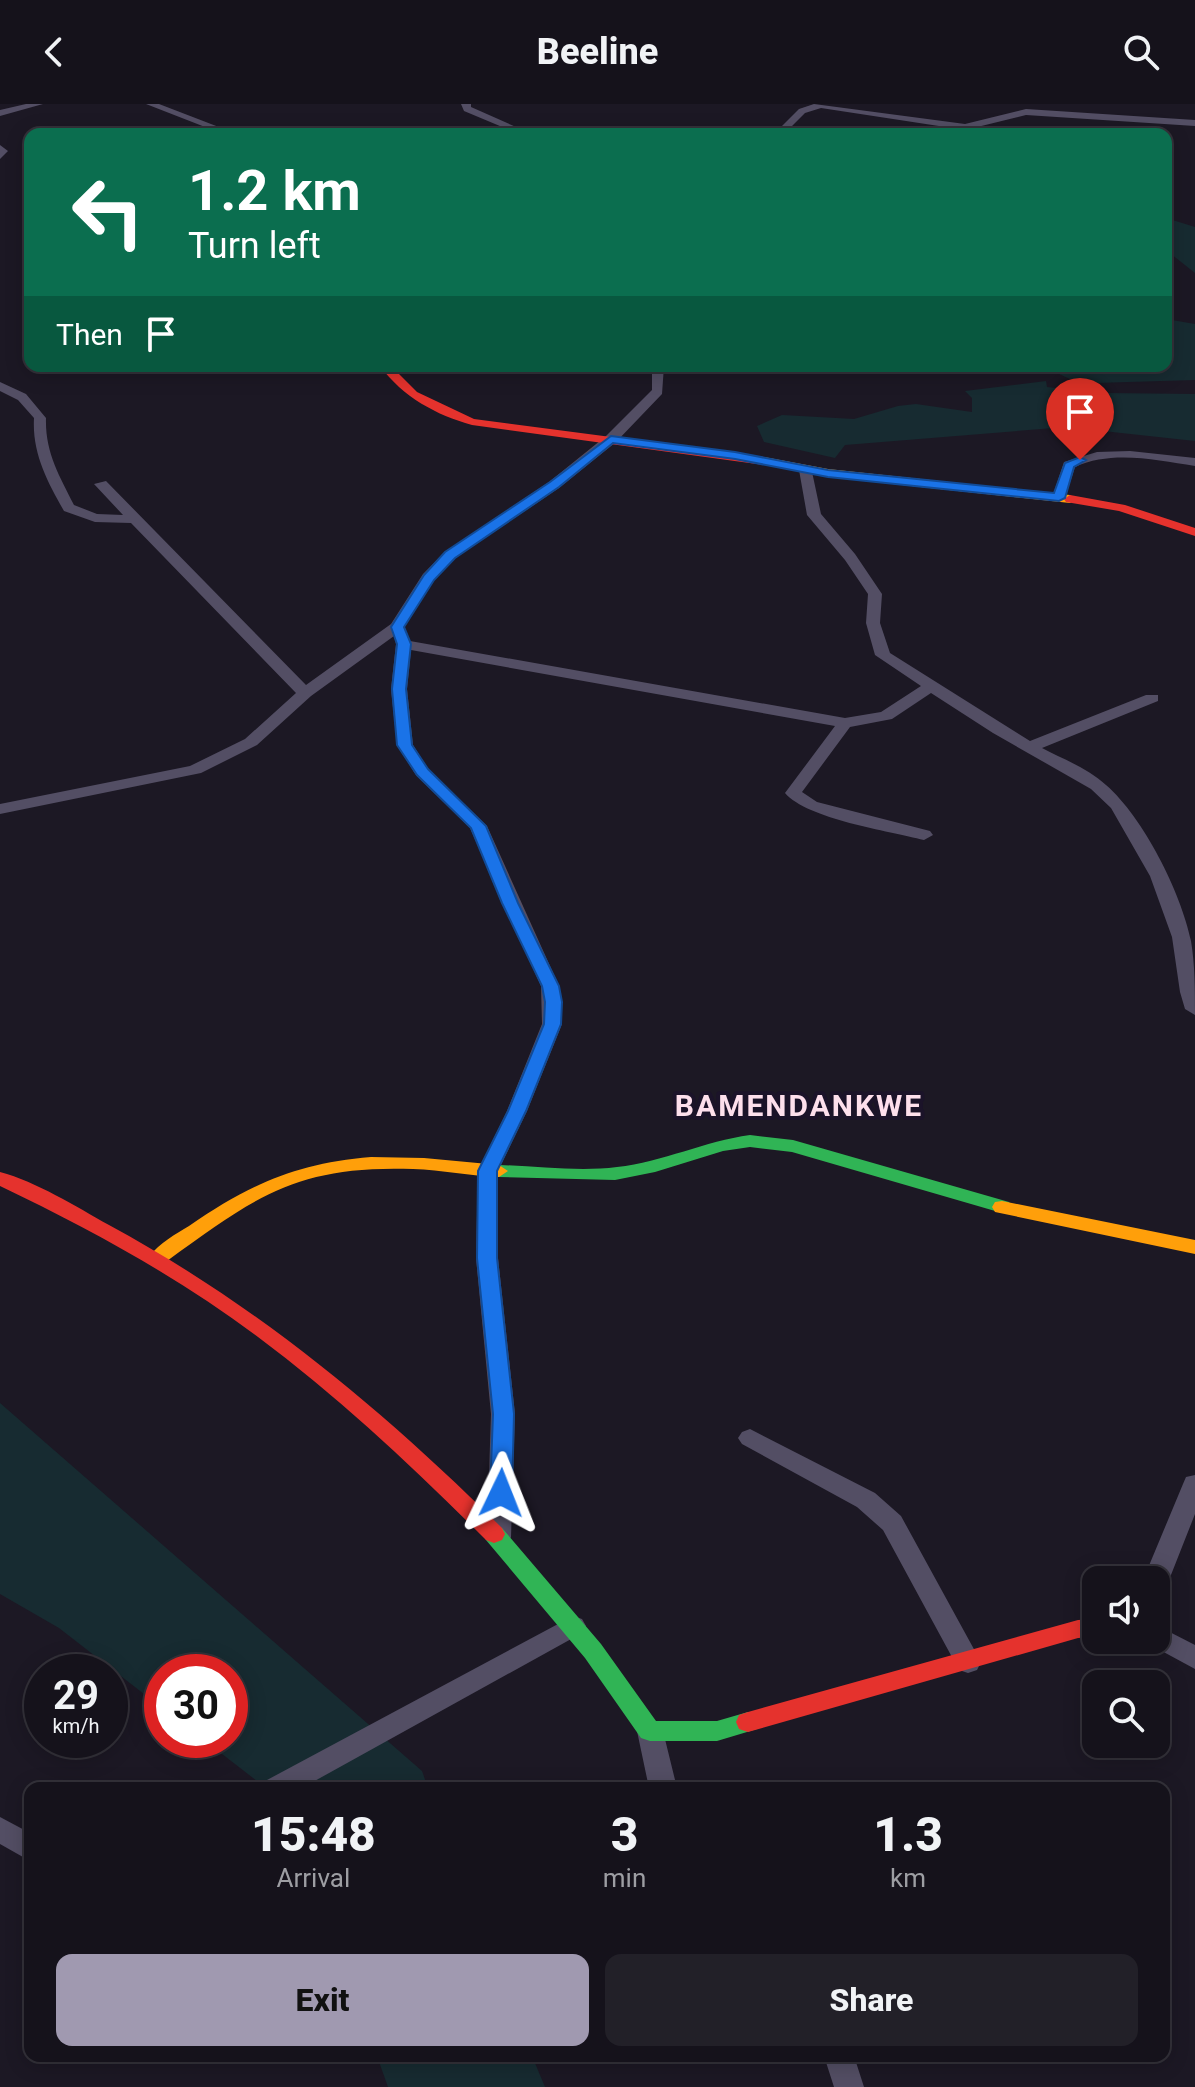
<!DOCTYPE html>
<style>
body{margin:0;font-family:Roboto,sans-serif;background:#222028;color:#f1f3f6;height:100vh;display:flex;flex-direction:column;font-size:30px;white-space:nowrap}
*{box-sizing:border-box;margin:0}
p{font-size:26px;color:#9d9ea3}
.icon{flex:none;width:44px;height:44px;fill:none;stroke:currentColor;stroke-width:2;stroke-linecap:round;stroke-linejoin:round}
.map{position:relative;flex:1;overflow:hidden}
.side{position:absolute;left:24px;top:1678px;width:1146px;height:280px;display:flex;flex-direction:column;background:#15121b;border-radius:16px;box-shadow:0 4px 20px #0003,0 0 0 2px #34323a}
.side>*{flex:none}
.hud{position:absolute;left:24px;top:24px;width:1148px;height:244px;border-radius:16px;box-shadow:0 4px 20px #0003,0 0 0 2px #34323a;background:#0b6e4f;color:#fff;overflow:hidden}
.buttons{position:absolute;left:1082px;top:1462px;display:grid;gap:16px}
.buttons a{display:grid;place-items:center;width:88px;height:88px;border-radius:16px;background:#15121b;box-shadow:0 4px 20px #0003,0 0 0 2px #34323a;font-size:40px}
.speed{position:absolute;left:24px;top:1550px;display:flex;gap:16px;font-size:40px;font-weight:700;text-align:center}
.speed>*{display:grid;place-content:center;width:104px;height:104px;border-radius:50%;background:#15121b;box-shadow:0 4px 20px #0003,0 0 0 2px #34323a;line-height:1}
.speed small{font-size:20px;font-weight:400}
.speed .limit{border:12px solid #d22;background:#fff;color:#111}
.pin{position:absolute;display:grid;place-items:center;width:68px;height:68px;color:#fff;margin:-82px -34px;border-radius:50% 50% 50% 0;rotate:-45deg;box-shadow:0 0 8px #0007}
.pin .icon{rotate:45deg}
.me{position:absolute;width:88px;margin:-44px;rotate:2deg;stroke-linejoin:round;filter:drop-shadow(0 0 6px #0008)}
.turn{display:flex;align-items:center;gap:28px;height:168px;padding:0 32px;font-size:36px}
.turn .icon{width:104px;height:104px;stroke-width:2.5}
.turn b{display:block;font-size:56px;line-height:68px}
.then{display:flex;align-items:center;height:76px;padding:0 32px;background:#0003;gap:16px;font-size:30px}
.eta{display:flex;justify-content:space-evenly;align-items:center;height:136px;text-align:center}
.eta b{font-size:48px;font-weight:800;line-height:56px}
.action{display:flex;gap:16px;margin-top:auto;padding:16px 32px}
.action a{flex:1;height:92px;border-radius:16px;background:#a099b0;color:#111;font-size:32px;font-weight:800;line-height:92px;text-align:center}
.action a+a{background:#222028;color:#f1f3f6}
header{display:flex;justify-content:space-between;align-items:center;height:104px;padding:0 32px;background:#15121b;font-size:36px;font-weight:800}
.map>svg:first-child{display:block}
.green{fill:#172b31}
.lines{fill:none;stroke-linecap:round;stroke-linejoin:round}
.street{fill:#534e64;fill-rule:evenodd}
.fast{fill:#30b455;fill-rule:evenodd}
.slow{fill:#ff9f0a;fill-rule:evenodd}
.jam{fill:#e5322d;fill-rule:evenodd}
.route{fill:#1a73e8;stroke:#114b97;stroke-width:2}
.labels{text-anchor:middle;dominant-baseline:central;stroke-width:8;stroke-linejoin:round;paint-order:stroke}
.district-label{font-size:30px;font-weight:bold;letter-spacing:2px;fill:#fddfec;stroke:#1b1329}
</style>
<header><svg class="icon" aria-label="back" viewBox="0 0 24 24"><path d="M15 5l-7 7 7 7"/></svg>Beeline<svg class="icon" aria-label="search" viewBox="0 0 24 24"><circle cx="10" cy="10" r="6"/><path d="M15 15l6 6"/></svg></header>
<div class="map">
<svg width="1195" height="1983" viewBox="0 0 1195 1983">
<rect width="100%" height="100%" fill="#1c1824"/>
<path class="green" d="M1166,114L1195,123V169L1166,146Z
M1166,215L1195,220V276L1095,279L1074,277L1055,268L1062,262H1166Z
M1046,277L1047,283L1104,289L1195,290V337L1066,323L845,341L835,354L764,338L757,322L782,311L854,315L898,302L916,300L972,308V294L965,287Z
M0,1299L422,1667L428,1684H266L204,1636H230V1568H162V1604L59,1524L0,1490Z
M377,1952H532L545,1983H388Z"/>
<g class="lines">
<path class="street" d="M26,0H43L0,12V6Z
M146,0H159L237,30H223Z
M461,0H471V3L532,30H519L464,7Z
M814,0L965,20L1026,5L1195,16V22L1026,11L965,26L821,4L805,9L791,23L800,30L782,26V22L799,5Z
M0,41L8,47L0,55Z
M652,262H664L662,290L616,338L559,384L455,454L434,475L402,526L410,537L845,614L881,608L921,582L875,551L866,519L868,490L845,456L807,411L799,366L811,363L821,410L855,450L882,490L880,519L890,549L1030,637L1146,591H1158V597L1042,644C1063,655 1089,665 1106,681C1143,713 1181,788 1191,837C1195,861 1195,886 1195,911L1185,905L1180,888L1172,833L1150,772L1111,704L1091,685L993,629L931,589L892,615L850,623L802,688L817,698L930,727L933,731L924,736C889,727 807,715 785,689L835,622L411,546L407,585L413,641L428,665L487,722L559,882L562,920L527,1007L498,1067V1154L515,1310L511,1433L508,1440L499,1443L490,1440L487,1433L491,1310L476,1154L478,1067L507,1007L542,920L541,882L470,724L416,671L397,641L391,585L396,540L394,532L311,592L257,641L201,669L0,710V700L190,662L245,635L296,589L131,419L95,418L64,407C47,377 32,349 34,314L18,296L0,287V278L26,290L46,314C45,348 59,371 74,401L97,410L123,411L94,380L106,377L306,581L391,520L423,470L445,448L549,378L606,332L652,286Z
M1130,347L1195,354V362C1156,356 1112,346 1075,363L1064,397L1052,394L1064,358L1097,348Z
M750,1325L875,1389L901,1412L981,1558L977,1566L968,1569L959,1566L883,1426L857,1403L742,1340L738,1334L742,1328Z
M1195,1371V1410L1169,1476L1165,1483L1156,1486V1476H1143L1183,1380L1186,1373Z
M573,1512L582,1515L586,1522L582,1529L302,1684H263L267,1676Z
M1156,1521L1195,1541V1565L1147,1539L1145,1536H1156Z
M650,1616L660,1619L663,1627L677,1684H649L637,1627L640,1619Z
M0,1713L30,1729V1757L0,1740Z
M824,1952H854L864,1983H834Z"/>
<path class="fast" d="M750,1031L793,1036L1009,1098L1012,1103L1002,1109L792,1048L750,1043L723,1047L655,1068L615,1076L499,1073L490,1067L499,1061C537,1062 579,1068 617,1063C663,1058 705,1037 750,1031Z
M494,1421L502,1424L601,1540L656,1617H717L748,1608L757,1611L760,1618L757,1625L717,1637H650L641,1634L585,1554L486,1436L483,1430L486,1424Z"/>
<path class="slow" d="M764,353L828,365L1070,391L1076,395L1070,399L828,373L760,359V355Z
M371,1053L424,1054L499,1061L508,1067L499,1073C470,1072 442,1066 413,1065C298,1061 256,1092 167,1157H153L150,1152C159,1139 176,1130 189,1122C250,1080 297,1059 371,1053Z
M1002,1097L1195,1136V1150L995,1108L992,1103L995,1098Z"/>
<path class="jam" d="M380,262H391L417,288L474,315L764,353L770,357L764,361L472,321C436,311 403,293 380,262Z
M1070,391L1125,401L1195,424V432L1119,407L1066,398L1064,395Z
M0,1068C37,1078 75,1102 109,1121C257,1201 383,1306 502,1424L505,1430L502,1436L494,1439L486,1436C414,1364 340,1294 258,1233C178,1173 90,1125 0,1082Z
M1096,1515V1533L1078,1534L748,1628L739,1625L736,1618L739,1611L748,1608L1078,1516Z"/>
</g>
<path class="route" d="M611,332L735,348L828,366L1054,389L1065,359L1080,353L1086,356L1074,363L1065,394L1059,397L828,373L735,355L613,339L559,383L455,454L434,476L404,523L411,540L406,585L412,641L428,665L486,722L518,799L559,882L562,898L561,920L526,1007L497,1067V1154L514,1310L512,1389L501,1397L490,1389L493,1310L477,1154L478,1067L508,1007L544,920L545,898L542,882L502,799L471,724L417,671L397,641L392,585L397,540L391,523L424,471L445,448L550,378Z"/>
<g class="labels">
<g class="district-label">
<text x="799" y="1001">BAMENDANKWE</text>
</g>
</g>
</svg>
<div class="buttons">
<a><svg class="icon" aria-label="sound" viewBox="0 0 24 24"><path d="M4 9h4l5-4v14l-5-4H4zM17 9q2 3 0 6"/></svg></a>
<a><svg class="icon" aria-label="search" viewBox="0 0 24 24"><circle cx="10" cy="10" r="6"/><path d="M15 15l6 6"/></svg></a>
</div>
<div class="speed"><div>29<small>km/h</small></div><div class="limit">30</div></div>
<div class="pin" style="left:1080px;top:356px;background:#d93025"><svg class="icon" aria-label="arrive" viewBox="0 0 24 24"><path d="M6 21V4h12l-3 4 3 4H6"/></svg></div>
<svg class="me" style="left:501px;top:1389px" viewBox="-20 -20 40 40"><path d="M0-17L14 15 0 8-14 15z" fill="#1a73e8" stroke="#fff" stroke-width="4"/></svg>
<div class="hud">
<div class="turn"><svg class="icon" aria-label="left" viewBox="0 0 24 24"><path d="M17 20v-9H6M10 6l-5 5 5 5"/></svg><div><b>1.2 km</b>Turn left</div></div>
<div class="then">Then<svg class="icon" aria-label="arrive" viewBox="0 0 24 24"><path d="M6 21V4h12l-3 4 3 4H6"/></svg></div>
</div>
<section class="side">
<div class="eta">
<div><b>15:48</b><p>Arrival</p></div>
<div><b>3</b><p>min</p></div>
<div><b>1.3</b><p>km</p></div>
</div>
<div class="action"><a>Exit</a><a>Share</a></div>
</section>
</div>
